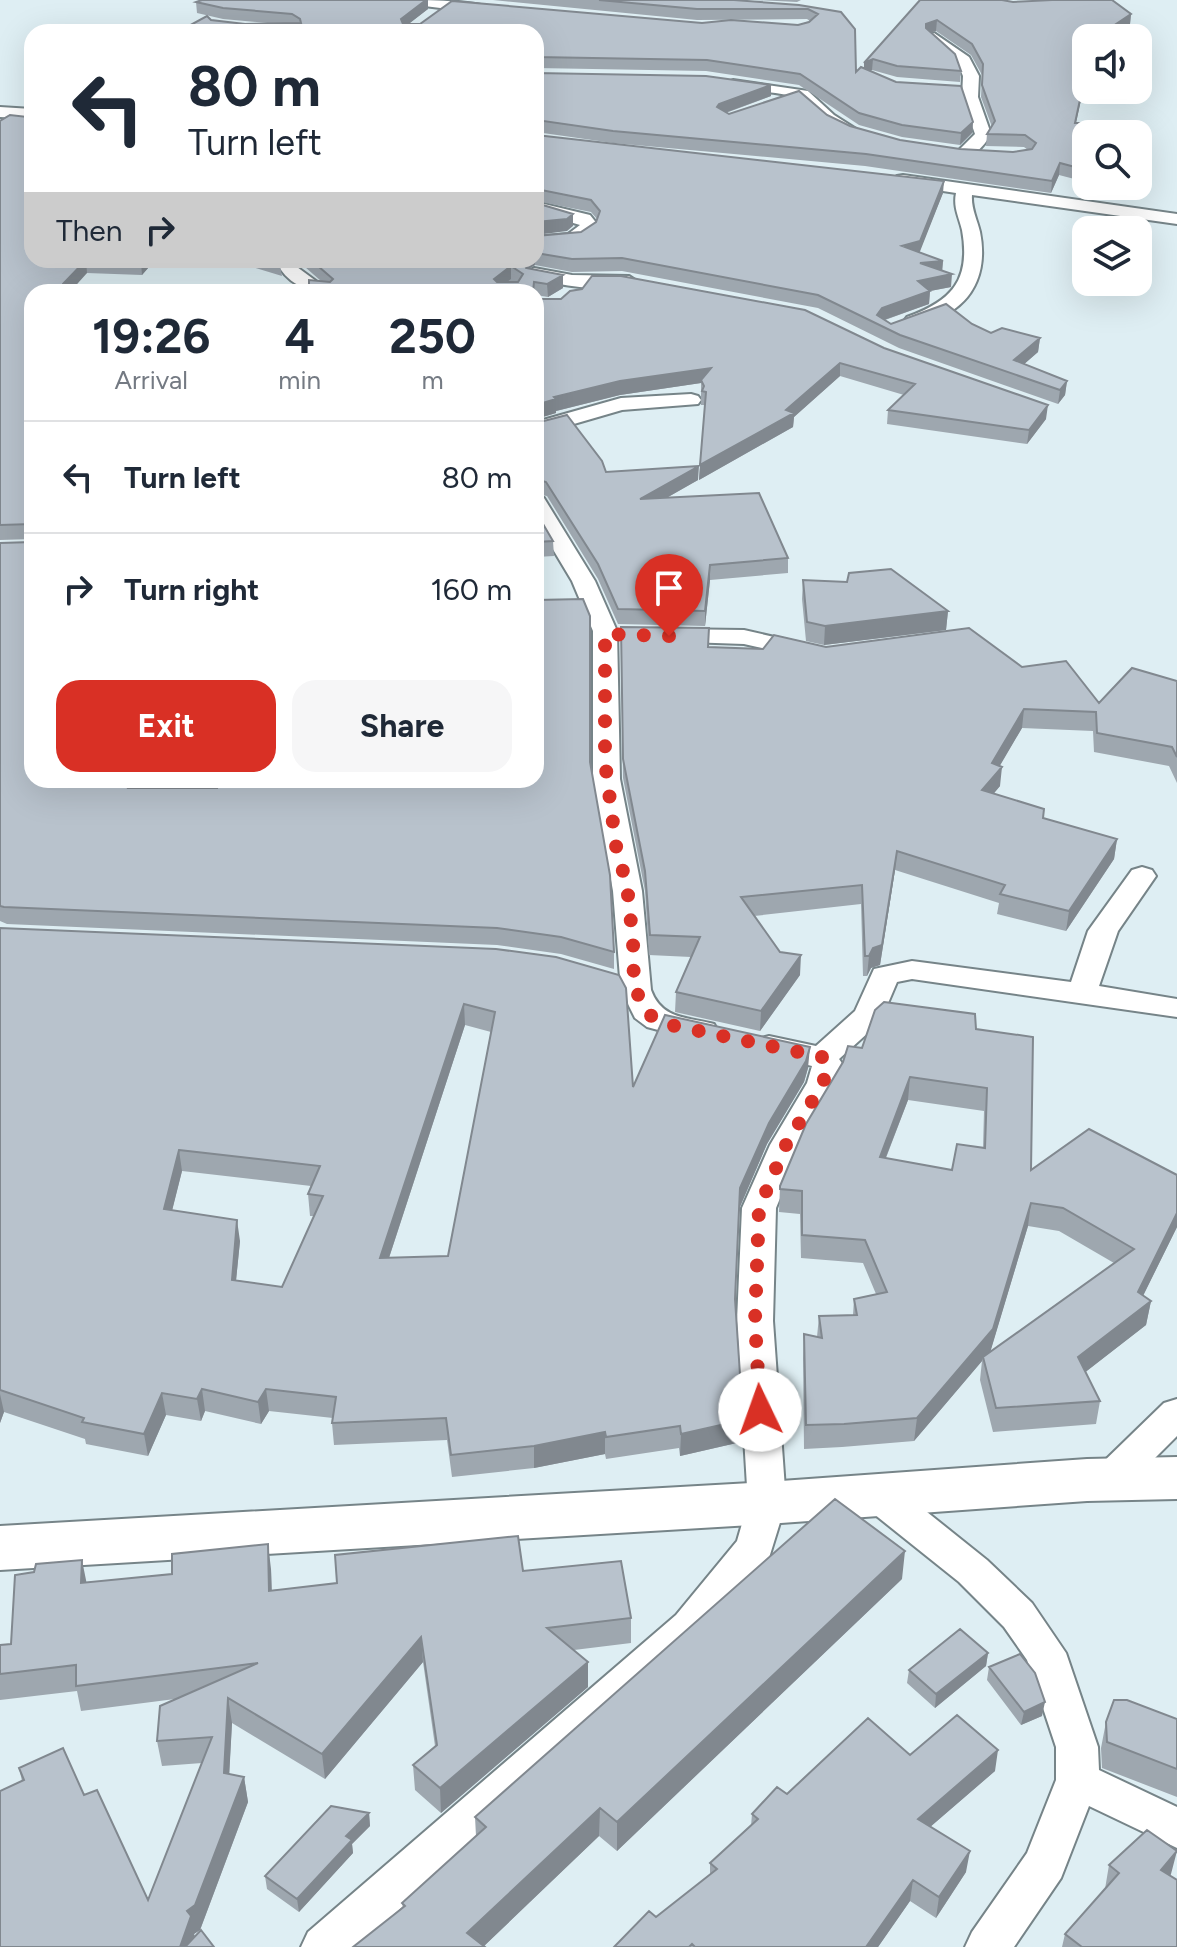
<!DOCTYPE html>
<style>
body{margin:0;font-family:Figtree,sans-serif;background:#f6f6f7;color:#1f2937;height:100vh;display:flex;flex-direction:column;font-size:30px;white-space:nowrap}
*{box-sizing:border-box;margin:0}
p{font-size:26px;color:#747a83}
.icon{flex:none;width:44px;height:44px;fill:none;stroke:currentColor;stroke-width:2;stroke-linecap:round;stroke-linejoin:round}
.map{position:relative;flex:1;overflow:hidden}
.panel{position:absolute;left:24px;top:284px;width:520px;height:504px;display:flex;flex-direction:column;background:#fff;border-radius:24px;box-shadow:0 8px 32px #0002}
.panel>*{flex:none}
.top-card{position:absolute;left:24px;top:24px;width:520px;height:244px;border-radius:24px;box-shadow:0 8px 32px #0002;background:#fff;color:#1f2937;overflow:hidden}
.fabs{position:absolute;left:1072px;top:24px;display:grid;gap:16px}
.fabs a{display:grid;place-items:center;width:80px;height:80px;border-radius:16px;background:#fff;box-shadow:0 8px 32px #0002;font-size:40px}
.pin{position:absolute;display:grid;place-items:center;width:68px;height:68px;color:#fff;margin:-82px -34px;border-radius:50% 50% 50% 0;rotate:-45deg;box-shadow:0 0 8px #0007}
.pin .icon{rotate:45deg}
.me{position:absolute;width:88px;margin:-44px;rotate:357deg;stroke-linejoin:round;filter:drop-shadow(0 0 6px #0008)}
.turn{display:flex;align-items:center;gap:28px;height:168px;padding:0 32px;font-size:36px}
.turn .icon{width:104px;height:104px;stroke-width:2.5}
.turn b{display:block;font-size:56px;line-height:68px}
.then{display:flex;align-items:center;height:76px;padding:0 32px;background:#0003;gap:16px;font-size:30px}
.eta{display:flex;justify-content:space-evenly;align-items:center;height:136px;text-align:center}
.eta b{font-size:48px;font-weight:700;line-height:56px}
.button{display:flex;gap:16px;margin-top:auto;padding:16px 32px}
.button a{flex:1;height:92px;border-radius:24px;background:#d93025;color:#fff;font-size:32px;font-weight:700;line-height:92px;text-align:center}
.button a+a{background:#f6f6f7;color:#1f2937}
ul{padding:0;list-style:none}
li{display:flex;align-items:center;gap:24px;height:112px;padding:0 32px;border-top:2px solid #e0e1e3}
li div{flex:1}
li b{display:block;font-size:30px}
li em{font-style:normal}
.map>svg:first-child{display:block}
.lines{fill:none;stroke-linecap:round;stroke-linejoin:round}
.street-casing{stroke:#768488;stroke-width:4}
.secondary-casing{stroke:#768488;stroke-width:4}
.street{fill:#fff;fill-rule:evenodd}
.secondary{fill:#fff;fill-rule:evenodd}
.wall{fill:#9ea7af;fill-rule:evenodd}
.shaded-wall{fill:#81888f}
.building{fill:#b8c2cc;stroke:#81888f;stroke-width:2;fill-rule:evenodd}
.route{stroke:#d93025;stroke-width:14;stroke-dasharray:0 25.2}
</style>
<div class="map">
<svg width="1177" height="1947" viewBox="0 0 1177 1947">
<rect width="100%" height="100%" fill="#deeef3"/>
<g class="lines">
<defs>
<path id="street" d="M401,0C424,0 479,0 496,10L489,14L408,4Z
M934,33L969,57L979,76L978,97L991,134C984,146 973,160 958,156L956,153L975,134L962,97L963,76L956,59L927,37Z
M733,80L808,91L834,115L856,129L848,134C823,127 814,105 797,98C776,90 749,93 728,88V82Z
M0,107L32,109V119L0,117Z
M903,175L1177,214V224L972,195C971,209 977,219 980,232C987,267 977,299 943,316C932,322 919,328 907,325L904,321L907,317C952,301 971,280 962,230C959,217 953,207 956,193L897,184L895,180L897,176Z
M540,203L590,215L598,225C589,248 557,246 536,247V237L568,234L580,225L536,212V204Z
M275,260H293L297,267L331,292C306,292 287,284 275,260Z
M534,268L572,275L629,276L638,282C623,297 549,283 527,278L525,274Z
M691,394L698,396L701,400L698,404L622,410L536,435V422L621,398Z
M536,496L544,498L595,581L617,631L620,779L642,891L651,990C662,1020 688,1017 714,1024L718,1031L714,1038L703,1041L688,1038L647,1027L635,1018L621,990L613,891L593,779V631L572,581L536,521Z
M667,629L744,630L818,647L821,652L818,657L809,659L744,644L658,641L655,636L658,631Z
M1142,867L1152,870L1156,876L1118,931L1099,986L1177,999V1017L912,979L897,982L880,1022L839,1059L844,1066L839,1083L802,1145L776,1208L773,1321L786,1503L769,1558L704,1639L357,1947H301L308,1932L676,1615L737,1541L748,1503L737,1321L742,1208L770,1145L807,1083L812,1066L758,1053L753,1046L758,1039L769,1036L816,1046L855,1011L874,969L912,961L1071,982L1088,931L1132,870Z
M1177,1399V1436L1124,1489L1110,1494L1096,1489L1091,1479L1096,1469L1164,1403Z
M878,1480L892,1484L987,1560L1032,1603L1066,1653L1098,1747L1099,1770L1177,1807V1848L1089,1806L1061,1878L1014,1947H965L972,1932L1027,1853L1056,1780V1747L1027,1660L1004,1627L959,1582L864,1506L859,1495L864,1484Z"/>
<path id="secondary" d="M1177,1457V1499L1087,1501L767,1524L0,1570V1526L767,1482L1087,1459Z"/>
</defs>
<use href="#street" class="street-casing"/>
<use href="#secondary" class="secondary-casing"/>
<use href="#street" class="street"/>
<use href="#secondary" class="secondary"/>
</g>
<path class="wall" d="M493,0H734L841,12L856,72L864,68V63L920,0L1013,2L1131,14L1130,24L1110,38H1086V77L1076,123L1086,136V182L1059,175L1051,193L865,166L613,143L536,132V73L771,96L726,113L729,114L827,115L850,126L900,140L960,149L1013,152L1028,150L1024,147L986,146L987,134L992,127L981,97L982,75L971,55L936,31L930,33L961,71L960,82L897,77L872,70L870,71L973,122L972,133L960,145L902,137L859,125L799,85L706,71L536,68V32H184L183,29L211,20L245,24H278L223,19L197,13L196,2L428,9L408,24L702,23L798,25L810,21L807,19L697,20Z
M754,0H801L797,2Z
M0,121L32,260H155L142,275L87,273L32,292L137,780L135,788H217L590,762L614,952V969L561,954L497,945L7,924L0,921V543L32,542V539L0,540Z
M536,135L943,193L919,252L943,261L942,270L951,287L930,291L929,304L885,320L891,324H972L991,333L1040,338L1038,352L1024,364L1067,381L1065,395L1058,404L899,348L818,308L622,271L572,272L535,265L529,269L563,275V288L548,297L536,295V292H309L321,281L297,260H536V236L581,232L596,222L597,219L591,212L536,201Z
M229,260H279L282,276Z
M536,299L884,348L1046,419L1027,444L887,424L888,410L904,395L840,376L794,417L793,427L699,480L705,405H701V383L620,395L556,411V413L536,419Z
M536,423L606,472L698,480L668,497L788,558V573L710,580L705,626L618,624L598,579L547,496L536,494Z
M536,512L553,541L554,556L536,557Z
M803,580L948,611L946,630L824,645L806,641L802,599Z
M621,627L709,647L763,649L826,647L1022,667L1099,703L1177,681V783L1169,766L1094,752L1093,731L1022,728L999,766L1000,786L993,794L1043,818L1117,839L1114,859L1066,931L997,914L999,903L895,870L880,965L871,968L867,976H863L861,904L754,916L780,952L800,975L760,1031L675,1012L676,992L691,957L649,955L645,891L623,778Z
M0,928L496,949L633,1087L808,1068L804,1082L767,1144L739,1209L735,1299L741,1442L680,1456L679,1448L606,1459L605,1454L534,1468L452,1477L447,1440L334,1445L332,1423L333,1418L269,1411L261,1424L205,1411L201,1421L166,1415L148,1456L86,1444L85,1439L4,1412L0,1423ZM465,1025L491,1032L448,1256L389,1258ZM182,1171L311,1186L308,1194L310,1216H314L282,1287L236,1280L240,1241L172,1210Z
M976,1029L1031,1170L1177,1175V1227L1143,1296L1151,1301L1146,1325L1085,1372L1100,1401L1096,1424L993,1432L980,1380L982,1361L914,1441L842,1447L804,1449L803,1358L804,1334L817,1337L819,1316L853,1315L854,1299L876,1294L863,1263L801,1258L800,1214L779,1212L780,1186L862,1048ZM908,1100L984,1111L983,1148L952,1170L886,1158ZM1028,1226L1059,1231L1114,1263L990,1352Z
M271,1569L272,1590L523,1571L631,1618V1643L574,1650L588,1687L441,1813L415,1790L413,1765L435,1746L423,1662L325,1779L232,1723L229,1774L244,1777L248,1802L200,1930L194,1934L195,1936L214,1947H0L22,1781L19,1768L84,1795L148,1900L202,1763L162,1766L157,1741L175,1699L81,1711L77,1691L0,1700V1645L11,1644L86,1582Z
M902,1579L617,1851L599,1836L484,1946L403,1908L402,1903L476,1836L475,1817Z
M988,1653L986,1666L935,1708L907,1683L909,1670Z
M989,1667L1042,1716L1021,1725L987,1680Z
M1177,1719V1797L1102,1768L1101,1748L1106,1722Z
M910,1755L995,1771L930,1827L966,1872L936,1918L910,1901L878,1947H614L656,1917L710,1875V1863L751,1826L752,1814L787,1794Z
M369,1813L370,1826L352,1844L353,1853L299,1912L267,1889L265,1876Z
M1109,1865L1171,1874L1170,1876L1177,1947H1062L1065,1934L1105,1889Z"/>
<path class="shaded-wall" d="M426,0H428V9L401,30V19Z
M1131,14L1130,24L1110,38H1095Z
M937,20L936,31L926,34V24Z
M873,59L872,70L864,74V63Z
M1086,72V77L1073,134L1075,123Z
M771,85V96L719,115L717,107L719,104Z
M973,122L972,133L960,145L961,133Z
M1060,163L1059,175L1051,193L1052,181Z
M944,181L943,193L919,254L902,246Z
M573,214V226L567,231L536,235V222Z
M86,260L87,273L70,292H63V284Z
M143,260H155L142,275L141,262Z
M523,260H534L535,265L523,272Z
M943,261L942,273L920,263Z
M511,266V279L494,292V279Z
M952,274L951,287L930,291L929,304L881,321L877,315L882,308L918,281Z
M563,275V288L548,297L547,284Z
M1040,338L1038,352L1013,374L1014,360Z
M840,363V376L794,417L793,427L699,480L700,465L786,410Z
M711,368L701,380V383L620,395L556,411V413L536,419V405L554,397L620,381Z
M1067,381L1065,395L1058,404L1060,390Z
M1048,405L1046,419L1027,444L1029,430Z
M699,466L698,480L640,513V499Z
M710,565V580L705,626V611Z
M948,611L946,630L824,645L825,626Z
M1024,709L1022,728L991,781L1002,767L1000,786L980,810L982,790L992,763Z
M130,780H137L130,804L128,788Z
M1117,839L1114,859L1066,931L1069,911Z
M897,851L895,870L880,965L871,968L867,976L869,956Z
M801,955L800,975L760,1031L761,1011Z
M464,1004L465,1025L382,1279L380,1258Z
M810,1047L808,1068L804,1082L767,1144L739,1209L740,1188L769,1123Z
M910,1077L908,1100L877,1180L880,1157Z
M179,1150L182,1171L167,1231L164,1209Z
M1031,1203L1028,1226L990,1353L983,1357L982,1361L914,1441L917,1418Z
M1177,1213V1227L1134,1314L1151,1301L1146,1325L1074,1381L1078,1357L1138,1292Z
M237,1220L240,1241L234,1301L232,1280Z
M202,1389L205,1411L201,1421L197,1399Z
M266,1389L269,1411L261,1424L258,1402Z
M162,1393L166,1415L148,1456L144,1434Z
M0,1394L4,1412L0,1423Z
M743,1420L741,1442L680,1456L681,1434Z
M605,1432V1454L534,1468V1446Z
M268,1544L271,1569L272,1616L269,1591Z
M905,1551L902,1579L617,1851V1822Z
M82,1560L87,1585L81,1583Z
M421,1637L423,1662L325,1779L322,1754Z
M988,1653L986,1666L935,1708L936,1694Z
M588,1662V1687L441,1813L440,1788Z
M228,1698L232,1723L228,1798L224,1773Z
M1045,1702L1042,1716L1021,1725L1024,1712Z
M998,1750L995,1771L915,1840L918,1819Z
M244,1777L248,1802L200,1930L194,1934L196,1941L193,1947H180L187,1911Z
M600,1808L599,1836L483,1947L467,1933Z
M369,1813L370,1826L352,1844L353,1853L299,1912L297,1899L346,1836Z
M970,1851L966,1872L936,1918L939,1897Z
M1177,1851L1171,1874L1155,1893L1161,1870Z
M913,1880L910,1901L878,1947H866Z"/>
<path class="building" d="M202,0H426L401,19L403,24H420L452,1L702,23L731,20L798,25L809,22L818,14L808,9H697L599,0H734L799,5L841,12L855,29L856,72L861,67L896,82L961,86L973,122L961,133L902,125L859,113L800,74L707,60L536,57V32H191L194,30L183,29L207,16L211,20L245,24L301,23L300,19L292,14L223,8L196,2Z
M920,0H1002L1013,2L1052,0H1112L1131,14L1095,38H1086V72L1075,123H1082L1086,136V170L1060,163L1052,181L866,154L613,131L536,120V73L706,76L771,85L719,104L717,107L729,114L799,91L827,115L850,126L900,140L960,149L1013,152L1032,149L1036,143L1025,135L987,134L995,121L982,85L983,64L972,44L937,20L926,24V28L955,54L961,71L897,66L873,59L864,63Z
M32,107V260H143L141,262L86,260L63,284V292H32V780H130L128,788H217L216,780H536V600L583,599L590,616V762L610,875L614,952L561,937L497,928L4,907L0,906V543L32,542V524L0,525V121L10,115L27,117Z
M536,135L944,181L920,241L902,246L943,261L920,263L952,274L918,281L930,291L882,308L877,315L891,324L946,304L972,324L991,333L1002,328L1040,338L1014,360L1067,381L1060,390L900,335L818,295L622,258L572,259L536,253V236L581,232L596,222L600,211L591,200L536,189Z
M536,203L573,214L567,219L536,222Z
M311,260H524L526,268L563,275L547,284L534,282L533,292H309V280L330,282L333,279ZM511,266L523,274L518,282H497L494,279Z
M592,276H621L805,310L884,348L1048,405L1029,430L888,410L915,384L840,363L786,410L794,413L700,465L706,392L702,391L704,386L701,380L711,368L620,381L554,397L556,399L536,405V299H561L570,291L582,289Z
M567,415L602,461L606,472L699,466L640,499L759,493L788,558L710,565L705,611L618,609L598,564L546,482L536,479V423Z
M536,512L553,541L536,542Z
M891,569L948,611L825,626L807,622L803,580L847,582L849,573Z
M621,627L709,628L708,647L763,649L774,635L826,647L969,628L1022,667L1066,661L1099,703L1132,668L1177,681V757L1172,747L1097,733L1096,712L1024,709L992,763L1002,767L982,790L1044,809L1043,818L1117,839L1069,911L1000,894L1005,885L897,851L882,945L873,948L869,956H865L862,885L741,897L780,952L801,955L761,1011L676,992L700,937L650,935L645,871L623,759Z
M0,928L496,949L556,957L619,975L626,988L633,1087L665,1015L810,1047L806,1061L769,1123L740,1188L735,1299L743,1420L681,1434L680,1426L606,1437L605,1432L534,1446L451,1455L446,1418L332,1423L336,1397L266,1389L258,1402L202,1389L197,1399L162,1393L144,1434L82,1422L84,1418L0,1390ZM464,1004L495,1012L448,1256L380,1258ZM179,1150L320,1166L308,1194L323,1196L282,1287L232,1280L237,1220L164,1209Z
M884,1002L975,1014L976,1029L1033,1037L1031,1170L1089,1129L1177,1175V1213L1138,1292L1151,1301L1078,1357L1100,1401L996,1408L983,1357L1134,1249L1063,1208L1031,1203L993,1329L917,1418L844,1424L806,1425L804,1334L822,1338L819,1316L857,1315L854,1299L887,1292L865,1240L802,1235V1191L780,1189V1186L806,1124L843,1062L848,1046L862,1048L875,1010ZM910,1077L987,1088L985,1148L957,1144L952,1170L880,1157Z
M835,1499L905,1551L617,1822L600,1808L467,1933L485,1947H353L405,1906L402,1903L486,1827L475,1817Z
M518,1536L523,1571L621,1561L631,1618L547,1628L588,1662L440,1788L413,1765L437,1745L421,1637L322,1754L228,1698L224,1773L244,1777L195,1905L187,1911L191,1916L180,1947H0V1791L24,1780L19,1768L63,1748L84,1795L97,1790L148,1900L212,1737L157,1741L160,1706L258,1663L76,1686V1665L0,1674V1645L11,1644L15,1575L34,1572L36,1564L82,1560L81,1583L172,1574V1554L268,1544L269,1591L337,1583L335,1555Z
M960,1629L988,1653L936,1694L909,1670Z
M1020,1654L1035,1673L1045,1702L1024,1712L989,1667Z
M1114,1700H1127L1177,1719V1769L1107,1742L1106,1722Z
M957,1715L998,1750L918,1819L970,1851L939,1897L913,1880L866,1947H695L692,1944L689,1947H614L649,1911L656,1917L717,1869L710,1863L758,1819L752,1814L777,1787L787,1794L868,1718L910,1755Z
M331,1806L369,1813L346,1836L352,1840L297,1899L265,1876Z
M1147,1830L1177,1851L1161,1870L1177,1880V1947H1082L1065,1934L1119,1873L1109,1865Z
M201,1930L214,1947H185Z"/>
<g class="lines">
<path class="route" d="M669,636L605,634V762L616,846L627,886L633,941L634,987L648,1014L666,1024L822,1057L828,1066L823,1083L786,1145L759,1208L755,1321L760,1410"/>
</g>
</svg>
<div class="fabs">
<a><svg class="icon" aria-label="sound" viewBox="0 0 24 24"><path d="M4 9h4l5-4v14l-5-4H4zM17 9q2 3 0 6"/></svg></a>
<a><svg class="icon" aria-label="search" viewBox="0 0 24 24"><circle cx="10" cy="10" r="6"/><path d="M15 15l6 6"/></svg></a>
<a><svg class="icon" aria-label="layers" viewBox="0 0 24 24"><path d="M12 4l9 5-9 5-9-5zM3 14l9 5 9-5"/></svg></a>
</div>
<div class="pin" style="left:669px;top:636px;background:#d93025"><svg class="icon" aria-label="arrive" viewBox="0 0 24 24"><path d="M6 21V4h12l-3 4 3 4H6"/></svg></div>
<svg class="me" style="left:760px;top:1410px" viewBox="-20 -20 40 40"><circle r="19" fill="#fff"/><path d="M0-13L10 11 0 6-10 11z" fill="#d93025"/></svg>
<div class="top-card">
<div class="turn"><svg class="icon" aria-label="left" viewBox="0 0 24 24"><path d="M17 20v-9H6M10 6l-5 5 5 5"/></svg><div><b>80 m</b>Turn left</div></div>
<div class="then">Then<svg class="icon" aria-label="right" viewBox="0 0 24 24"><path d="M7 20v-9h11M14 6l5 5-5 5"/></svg></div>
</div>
<section class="panel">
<div class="eta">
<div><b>19:26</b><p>Arrival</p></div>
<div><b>4</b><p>min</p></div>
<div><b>250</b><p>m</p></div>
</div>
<ul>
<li><svg class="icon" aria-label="left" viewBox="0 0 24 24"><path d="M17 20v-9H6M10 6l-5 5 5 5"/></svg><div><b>Turn left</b></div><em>80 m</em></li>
<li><svg class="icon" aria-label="right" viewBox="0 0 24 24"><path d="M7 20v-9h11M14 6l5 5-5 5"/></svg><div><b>Turn right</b></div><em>160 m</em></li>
</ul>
<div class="button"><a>Exit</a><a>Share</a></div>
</section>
</div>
